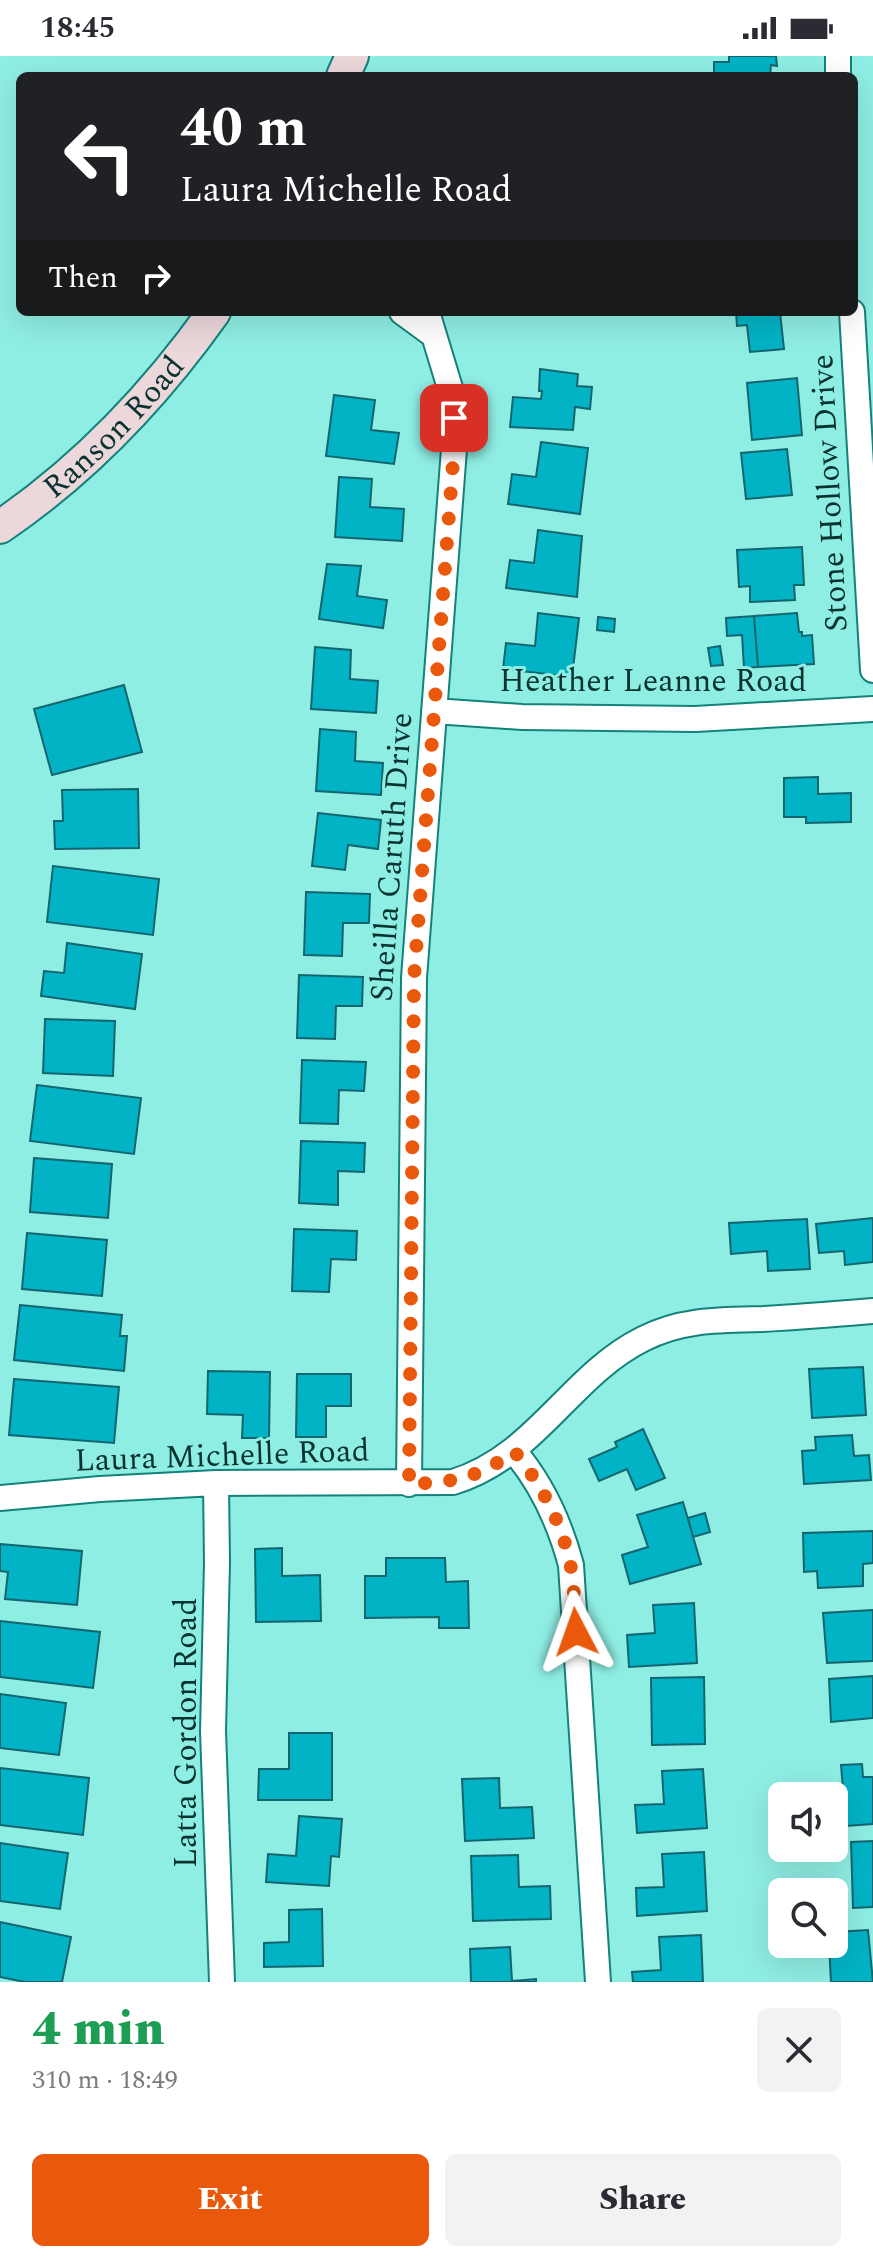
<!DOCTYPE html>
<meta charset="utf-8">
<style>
body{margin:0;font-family:Spectral,serif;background:#f2f2f3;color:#2b2b33;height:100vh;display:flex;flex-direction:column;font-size:30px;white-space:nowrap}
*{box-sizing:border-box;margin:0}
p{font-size:26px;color:#7c7c81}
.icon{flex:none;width:44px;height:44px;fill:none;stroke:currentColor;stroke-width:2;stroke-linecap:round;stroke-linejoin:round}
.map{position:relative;height:1926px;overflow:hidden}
.panel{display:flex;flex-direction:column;background:#fff;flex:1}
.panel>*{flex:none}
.guide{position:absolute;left:16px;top:16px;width:842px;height:244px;border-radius:12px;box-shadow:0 8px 32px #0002;background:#202124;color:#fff;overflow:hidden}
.fabs{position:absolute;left:768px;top:1726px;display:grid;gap:16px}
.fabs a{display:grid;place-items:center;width:80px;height:80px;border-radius:12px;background:#fff;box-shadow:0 8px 32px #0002;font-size:40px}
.pin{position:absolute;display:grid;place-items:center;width:68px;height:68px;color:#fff;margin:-34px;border-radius:16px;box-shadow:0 4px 12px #0006}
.me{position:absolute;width:88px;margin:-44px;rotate:356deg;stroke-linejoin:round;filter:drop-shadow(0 0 6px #0008)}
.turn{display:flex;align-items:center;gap:28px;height:168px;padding:0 32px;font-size:36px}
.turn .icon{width:104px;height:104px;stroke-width:2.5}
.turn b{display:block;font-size:56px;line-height:68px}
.then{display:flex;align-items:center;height:76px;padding:0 32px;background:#0003;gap:16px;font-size:30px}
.round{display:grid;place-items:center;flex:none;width:84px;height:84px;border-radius:12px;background:#f2f2f3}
.summary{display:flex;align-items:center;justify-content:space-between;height:136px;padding:0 32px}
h1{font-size:48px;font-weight:800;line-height:60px;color:#1e9e55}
.action{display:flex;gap:16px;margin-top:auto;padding:16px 32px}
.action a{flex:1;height:92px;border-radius:12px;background:#ea580c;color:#fff;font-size:32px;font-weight:800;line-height:92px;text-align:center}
.action a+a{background:#f2f2f3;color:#2b2b33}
.status{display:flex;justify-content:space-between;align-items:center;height:56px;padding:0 40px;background:#fff;direction:ltr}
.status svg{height:22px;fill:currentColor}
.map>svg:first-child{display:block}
.building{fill:#02b3c5;stroke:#15656f;stroke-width:2}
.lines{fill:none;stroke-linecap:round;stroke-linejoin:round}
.street-casing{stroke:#13827b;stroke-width:28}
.secondary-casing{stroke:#13827b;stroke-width:36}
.street{stroke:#fff;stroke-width:24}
.secondary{stroke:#ecd7db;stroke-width:32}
.route{stroke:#ea580c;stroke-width:14;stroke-dasharray:0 25.2}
.labels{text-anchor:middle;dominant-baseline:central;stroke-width:6;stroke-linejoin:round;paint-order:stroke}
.street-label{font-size:32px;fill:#083330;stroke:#8feee4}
</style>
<div class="status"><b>18:45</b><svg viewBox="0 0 49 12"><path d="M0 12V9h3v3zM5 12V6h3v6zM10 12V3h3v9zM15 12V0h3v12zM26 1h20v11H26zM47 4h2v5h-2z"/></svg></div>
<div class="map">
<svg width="873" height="1926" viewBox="0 0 873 1926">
<rect width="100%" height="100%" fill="#8feee4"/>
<path class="building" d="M729,0H776L777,10L771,9L770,20H714V6H729Z
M736,256H780L784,293L750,296L747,269L737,270Z
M540,313L578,318L577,330L592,331L590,353L575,351L573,374L510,371L513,341L541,343L542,335H539Z
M797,322L802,379L752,384L747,327Z
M334,339L375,344L371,374L399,377L394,408L326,400Z
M541,386L588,392L580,458L508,448L512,418L536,421Z
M787,393L792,439L746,443L741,397Z
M339,421L372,423L370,451L404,453L402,485L335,481Z
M538,474L582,480L577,541L506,532L510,504L534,507Z
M802,491L804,529H794L795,544L750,546V530L739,531L737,494Z
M327,508L361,510L357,540L387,544L383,572L319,563Z
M538,557L579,562L572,621L503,613L506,587L535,590Z
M797,557L799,576H802V580L812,579L814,608L758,611L754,560Z
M754,560L758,611L744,612L742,579L727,580L726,562Z
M598,561L615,563L614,576L597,574Z
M720,590L723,609L711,610L708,592Z
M315,591L351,594L350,623L378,625L376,657L311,653Z
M124,629L142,696L52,719L34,653Z
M320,673L356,676L355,705L383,707L381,739L316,735Z
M818,721V738L851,737V766L806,767V761H784V722Z
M138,733L139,792L55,793L54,765H63L62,734Z
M318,757L381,764L378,793L348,789L345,814L312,810Z
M53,810L159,823L153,879L47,866Z
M306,836L370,838L369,867H343L342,900L304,899Z
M67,887L142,898L135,953L41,940L44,915L64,917Z
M299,919L363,921L362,950H336L335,983L297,982Z
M45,963L115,965L113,1020L43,1017Z
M302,1004L366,1006L364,1035L339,1034L338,1068L300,1067Z
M37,1029L141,1042L134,1098L30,1085Z
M301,1085L365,1087L364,1116L338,1115V1149L299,1147Z
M34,1102L112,1108L108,1162L30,1156Z
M873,1162V1206L845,1209L844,1195L819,1197L816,1168Z
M807,1163L810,1213L768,1215L767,1195L731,1198L729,1167Z
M294,1173L357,1175L356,1204L331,1203L329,1236L292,1235Z
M27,1177L107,1184L102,1240L22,1233Z
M20,1249L122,1259L120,1280H127L124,1315L14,1304Z
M863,1311L866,1359L812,1362L809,1313Z
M208,1315L270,1316L269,1382H242L243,1359L207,1358Z
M297,1318H351V1350H326V1381H296Z
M14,1323L119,1331L114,1387L9,1379Z
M643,1373L665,1422L636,1434L627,1413L599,1425L589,1403L617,1391L615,1386Z
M852,1379L854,1400L869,1399L871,1424L804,1428L802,1395L816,1394L815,1381Z
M683,1446L701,1508L630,1528L622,1499L648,1491L637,1459Z
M705,1457L710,1476L693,1481L688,1462Z
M873,1475V1507L863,1508V1530L818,1532L817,1515L804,1516L803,1477Z
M0,1488L82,1495L77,1549L5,1543L8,1516L0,1515Z
M282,1492V1520L320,1519L321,1565L256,1566L255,1493Z
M386,1502H445L446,1526L468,1525L469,1572H439V1561L365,1562V1520H386Z
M694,1547L697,1607L629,1611L627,1579L655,1577L653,1549Z
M873,1554V1605L827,1607L823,1557Z
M0,1565L100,1576L93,1632L0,1621Z
M873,1620V1662L831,1666L829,1623Z
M704,1621L705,1688L652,1689L651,1622Z
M0,1638L66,1647L59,1699L0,1692Z
M289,1677H332V1744H258L259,1713H289Z
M862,1708L863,1721H873V1768L846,1770L841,1709Z
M0,1712L89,1722L83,1779L0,1769Z
M703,1713L707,1772L637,1777L635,1749L664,1748L662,1715Z
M499,1722L500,1752L532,1751L534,1782L465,1785L462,1723Z
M299,1760L342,1763L339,1801L331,1800L329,1830L266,1826L268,1798L296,1800Z
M873,1785V1851L853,1852L851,1786Z
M0,1787L68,1797L60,1853L0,1845Z
M704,1796L707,1855L637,1860L636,1832L664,1831L662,1798Z
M518,1799L519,1831L550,1830L551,1863L473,1865L471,1800Z
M322,1853L323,1910L264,1911V1887L289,1886V1854Z
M0,1866L71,1881L62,1926H25L0,1921Z
M868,1874L873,1926H831L829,1888H834V1876Z
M701,1879L703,1926H633L632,1916L661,1914L659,1881Z
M510,1891L512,1925L536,1923V1926H471L470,1893Z"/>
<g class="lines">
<defs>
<path id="street" d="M838,0V20
M402,256L432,278
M852,256L873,614
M434,655L522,661L695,663L873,653
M514,1395C542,1428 560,1468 571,1509L598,1926
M216,1427L217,1507L213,1675L222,1926
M409,1428L414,922L454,393L450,332L427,256
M0,1442L100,1433L216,1427L453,1426C537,1400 569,1320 643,1283C681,1263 721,1264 763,1263C799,1261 836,1258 873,1255"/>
<g id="secondary">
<path d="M343,20L352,0"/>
<path id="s1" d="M0,471C85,413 155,339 214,256"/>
</g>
</defs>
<use href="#street" class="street-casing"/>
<use href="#secondary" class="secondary-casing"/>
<use href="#street" class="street"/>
<use href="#secondary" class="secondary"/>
</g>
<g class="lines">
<path class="route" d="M454,362V393L414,922L409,1428C453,1426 478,1423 514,1395C540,1426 562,1467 570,1507C575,1529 574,1554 576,1576"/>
</g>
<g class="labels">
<g class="street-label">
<text stroke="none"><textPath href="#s1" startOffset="152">Ranson Road</textPath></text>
<text transform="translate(830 437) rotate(-93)">Stone Hollow Drive</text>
<text x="653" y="625">Heather Leanne Road</text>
<text transform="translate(392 801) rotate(-86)">Sheilla Caruth Drive</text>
<text transform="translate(222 1400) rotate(-2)">Laura Michelle Road</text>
<text transform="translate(186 1677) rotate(-90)">Latta Gordon Road</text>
</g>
</g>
</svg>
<div class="fabs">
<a><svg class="icon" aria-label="sound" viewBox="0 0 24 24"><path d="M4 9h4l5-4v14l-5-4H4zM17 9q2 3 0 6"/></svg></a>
<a><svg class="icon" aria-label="search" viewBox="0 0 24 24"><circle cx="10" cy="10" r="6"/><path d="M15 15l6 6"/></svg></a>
</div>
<div class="pin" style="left:454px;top:362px;background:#d93025"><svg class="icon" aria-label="arrive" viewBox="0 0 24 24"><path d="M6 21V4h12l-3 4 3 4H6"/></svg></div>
<svg class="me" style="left:576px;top:1576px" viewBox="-20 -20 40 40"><path d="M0-17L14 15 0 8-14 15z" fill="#ea580c" stroke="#fff" stroke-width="4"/></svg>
<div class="guide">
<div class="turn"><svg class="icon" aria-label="left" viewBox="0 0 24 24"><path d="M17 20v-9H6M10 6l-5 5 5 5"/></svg><div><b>40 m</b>Laura Michelle Road</div></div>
<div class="then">Then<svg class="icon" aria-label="right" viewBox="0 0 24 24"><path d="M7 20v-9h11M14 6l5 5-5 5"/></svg></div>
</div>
</div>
<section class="panel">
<div class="summary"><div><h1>4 min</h1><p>310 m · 18:49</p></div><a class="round"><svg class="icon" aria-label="close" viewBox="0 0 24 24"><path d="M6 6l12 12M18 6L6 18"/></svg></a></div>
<div class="action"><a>Exit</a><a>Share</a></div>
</section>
